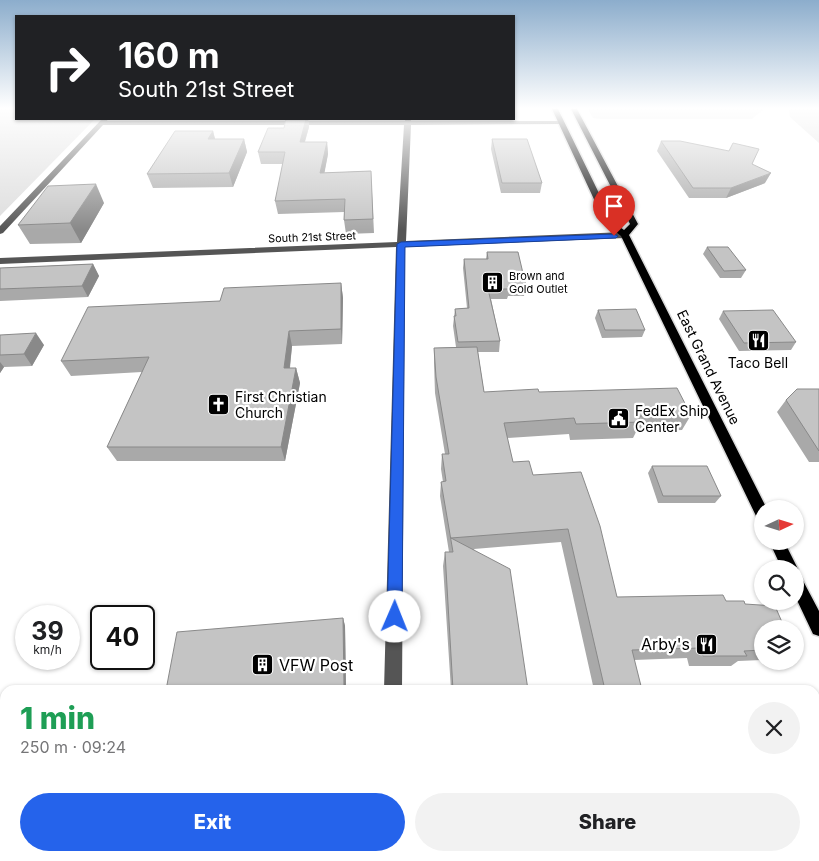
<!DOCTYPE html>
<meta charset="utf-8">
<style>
body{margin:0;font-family:Inter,sans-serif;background:#f2f2f2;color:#202124;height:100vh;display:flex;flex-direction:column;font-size:19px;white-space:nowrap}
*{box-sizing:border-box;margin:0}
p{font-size:16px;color:#757577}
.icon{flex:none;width:28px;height:28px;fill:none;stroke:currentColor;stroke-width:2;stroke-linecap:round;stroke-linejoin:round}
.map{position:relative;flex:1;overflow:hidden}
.side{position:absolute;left:0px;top:685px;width:820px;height:176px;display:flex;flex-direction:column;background:#fff;border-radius:15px 15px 0 0;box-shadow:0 1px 4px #0004}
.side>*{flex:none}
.banner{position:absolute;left:15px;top:15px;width:500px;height:105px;border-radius:0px;box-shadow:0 1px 4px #0004;background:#202124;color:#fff;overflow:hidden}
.needle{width:32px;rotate:86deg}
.tools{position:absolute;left:754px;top:500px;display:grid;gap:10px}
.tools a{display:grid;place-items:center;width:50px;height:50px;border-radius:50%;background:#fff;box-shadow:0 1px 4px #0004;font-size:25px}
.speed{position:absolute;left:15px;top:605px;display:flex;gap:10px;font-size:25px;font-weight:700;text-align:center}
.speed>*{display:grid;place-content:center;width:65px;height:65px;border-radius:50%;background:#fff;box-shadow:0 1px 4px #0004;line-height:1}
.speed small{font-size:12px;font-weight:400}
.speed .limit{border:2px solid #111;border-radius:8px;background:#fff;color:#111}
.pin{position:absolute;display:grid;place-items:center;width:42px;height:42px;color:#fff;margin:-51px -21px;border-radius:50% 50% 50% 0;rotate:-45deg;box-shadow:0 0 5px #0007}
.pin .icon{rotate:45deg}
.me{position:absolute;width:55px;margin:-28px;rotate:1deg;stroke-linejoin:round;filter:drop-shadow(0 0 4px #0008)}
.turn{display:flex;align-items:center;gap:18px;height:105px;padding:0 20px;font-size:22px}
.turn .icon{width:65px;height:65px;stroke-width:2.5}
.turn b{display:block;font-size:35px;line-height:42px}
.round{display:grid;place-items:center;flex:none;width:52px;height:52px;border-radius:26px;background:#f2f2f2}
.overview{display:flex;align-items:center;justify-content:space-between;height:85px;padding:0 20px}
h1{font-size:30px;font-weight:800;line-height:38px;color:#1e9e55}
.action{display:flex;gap:10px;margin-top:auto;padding:10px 20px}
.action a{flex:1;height:58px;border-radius:30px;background:#2563eb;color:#fff;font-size:20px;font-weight:800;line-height:58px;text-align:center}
.action a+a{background:#f2f2f2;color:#202124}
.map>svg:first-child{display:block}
.green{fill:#dcdcdc}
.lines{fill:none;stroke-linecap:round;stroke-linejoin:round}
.major-casing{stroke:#dbdbdb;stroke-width:3}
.minor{fill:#555;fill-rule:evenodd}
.major{fill:#000;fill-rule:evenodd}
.wall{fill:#a9a9a9}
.shaded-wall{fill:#898989}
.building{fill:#c4c4c4;stroke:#898989}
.route{fill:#2563eb;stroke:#184099}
.labels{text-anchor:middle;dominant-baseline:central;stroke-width:4.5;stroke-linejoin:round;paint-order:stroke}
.far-street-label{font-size:11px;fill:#000;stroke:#fff}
.far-poi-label{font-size:11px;fill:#000;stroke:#fff;text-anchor:start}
.poi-label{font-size:14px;fill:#000;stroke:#fff;text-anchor:start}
.street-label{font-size:14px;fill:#000;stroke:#fff}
.near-poi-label{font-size:16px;fill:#000;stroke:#fff;text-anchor:end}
</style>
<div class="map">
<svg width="819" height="861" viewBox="0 0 819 861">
<rect width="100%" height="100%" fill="#fff"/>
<path class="green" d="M0,109H16V119H95L0,216Z
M588,109H764L752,119H602L593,118Z
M789,109H819V143L790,117Z"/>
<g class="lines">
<defs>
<path id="major" d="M552,109H558L613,222L624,230L630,224L571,109H577L638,224L629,235L767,509H762V520L757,518L621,236L605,223Z
M769,541H784L798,569L796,573L800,575L819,611V636L813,634L795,596V569H782Z"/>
</defs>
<use href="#major" class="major-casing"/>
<path class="minor" d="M102,119H108L107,121H405V119H411V121H562L564,124L411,125L406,241L625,232L629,235L625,238L405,247L402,690H384L396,247L0,264V258L397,242L404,125H103L3,233L0,234V226Z
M381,856H401L400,861H380Z"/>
<use href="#major" class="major"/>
</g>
<path class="wall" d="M286,119H311H308L309,127L305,142H327L328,154L324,173L371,171L374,233L346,234L344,220V212L278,214L275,201L283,164H261L258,152L284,128Z
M213,131L215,139H244L247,152L233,187L153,188L147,174Z
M492,139L542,183L540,193H501L491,149Z
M661,141L752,164L765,183L726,198H689L657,151Z
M104,203L81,243L30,244L18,225Z
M707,247L746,270L741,278H720L703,254Z
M487,252L526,286L524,296H508L507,299H491L500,341L499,352H478L484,392H539L691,415L682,430L636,432L633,438L570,440L569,434L507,438L513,462L533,475L617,597L726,601L745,604L762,629V660L738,661L731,666H689L687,658L634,660L642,690H594L561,542L474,549L528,690H451L443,566L445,552H449L440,496L441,482H443L441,469L442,454H445L435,393L434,363V348L456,347L453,326L455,309L467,308L463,268L464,259H486Z
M93,264L99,276L88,297L0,301V268Z
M341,283L343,298L342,344L292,346L290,368H296L300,383L285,461H117L107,447L142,372L71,376L61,361L220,301Z
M598,310L645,330L642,337L602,338L595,318Z
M723,311L796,342L791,350L739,351L719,319Z
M0,335L44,345L32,366L4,367L0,373Z
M819,389V462H809L777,412L786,400Z
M652,466L721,496L715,503H658L648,473Z
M343,618L345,626L346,690H166Z"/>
<path class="shaded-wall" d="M306,119H308L309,127L301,154L300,142Z
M213,131L216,143L208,139Z
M244,139L247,152L233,187L229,173Z
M327,142L328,154L322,186L320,173Z
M771,173L765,183L726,198L731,188Z
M96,184L104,203L81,243L70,223Z
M93,264L99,276L88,297L82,286Z
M341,283L343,298L342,344L341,329Z
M289,331L292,346L288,383L284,368Z
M36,333L44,345L32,366L24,354Z
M0,362L4,367L0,373Z
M296,368L300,383L285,461L281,447Z
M343,618L345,626L346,690H345L344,687Z"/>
<path class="building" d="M286,119H306L300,142H327L320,173L371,171L373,219L344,220L345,199L275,201L285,152H258L268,128H284Z
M175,131H213L208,139H244L229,173L147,174Z
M492,139H527L542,183H502Z
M661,141H680L729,151L733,143L759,149L752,164L771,173L731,188H693Z
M96,184L70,223L18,225L48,186Z
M707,247H728L746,270L724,271Z
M487,252H518L526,286H508L509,289H488L500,341L458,342L454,316H456L455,309L469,308L464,259H488Z
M93,264L82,286L0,289V268Z
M341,283V329L289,331L284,368H296L281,447H107L149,357L61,361L88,307L220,301L224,288Z
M636,309L645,330H605L598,310Z
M773,310L796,342L744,343L723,311Z
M36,333L24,354L0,355V335Z
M477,347L484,392L538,389L539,392L677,388L691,415L638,416L641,422L576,424L574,418L504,423L513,462L529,461L533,475L581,472L600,526L617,597L723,595L726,601H744L745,604L775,606L785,629H762V650L744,651L747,656H703L700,648L632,650L642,690H605L568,529L451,538L510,569L528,690H453L445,552H453L441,482L446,481L442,454H449L436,377L434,348Z
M797,389H819V451L786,400Z
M652,466H707L721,496H663Z
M343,618L344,687L310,690H166L177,632Z"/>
<linearGradient id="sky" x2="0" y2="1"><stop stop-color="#8cadcc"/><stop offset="0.47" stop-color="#fff"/><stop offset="1" stop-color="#fff" stop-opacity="0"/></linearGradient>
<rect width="819" height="230" fill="url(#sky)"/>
<path class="route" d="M614,234L618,236L616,238L405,247L402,617L400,622L395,625L390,622L387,617L397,244L401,242Z"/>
<defs>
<symbol id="building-square" viewBox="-11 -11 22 22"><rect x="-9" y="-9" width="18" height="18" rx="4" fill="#000" stroke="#fff"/><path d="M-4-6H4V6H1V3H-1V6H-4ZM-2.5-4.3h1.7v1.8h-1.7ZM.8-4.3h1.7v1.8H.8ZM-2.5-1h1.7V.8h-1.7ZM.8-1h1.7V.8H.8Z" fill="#fff"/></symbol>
<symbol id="restaurant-square" viewBox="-11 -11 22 22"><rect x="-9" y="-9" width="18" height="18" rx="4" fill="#000" stroke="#fff"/><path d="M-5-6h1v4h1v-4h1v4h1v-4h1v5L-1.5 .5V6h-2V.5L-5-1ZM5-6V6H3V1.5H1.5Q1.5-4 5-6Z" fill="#fff"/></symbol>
<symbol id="church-square" viewBox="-11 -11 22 22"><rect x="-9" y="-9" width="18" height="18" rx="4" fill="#000" stroke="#fff"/><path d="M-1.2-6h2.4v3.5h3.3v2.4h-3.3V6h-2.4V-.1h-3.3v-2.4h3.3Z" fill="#fff"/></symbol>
<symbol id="civic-square" viewBox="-11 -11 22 22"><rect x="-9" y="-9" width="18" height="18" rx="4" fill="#000" stroke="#fff"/><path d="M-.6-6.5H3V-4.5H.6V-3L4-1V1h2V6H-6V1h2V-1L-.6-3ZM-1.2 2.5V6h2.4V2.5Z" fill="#fff"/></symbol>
</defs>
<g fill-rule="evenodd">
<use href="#building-square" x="480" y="270" width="25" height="25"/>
<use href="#restaurant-square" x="746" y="328" width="25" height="25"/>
<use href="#church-square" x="206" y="392" width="25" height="25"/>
<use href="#civic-square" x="606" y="406" width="25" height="25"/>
<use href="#restaurant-square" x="694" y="632" width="25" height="25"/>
<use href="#building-square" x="250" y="652" width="25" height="25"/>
</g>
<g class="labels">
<g class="far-street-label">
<text transform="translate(312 237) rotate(-2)">South 21st Street</text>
</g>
<g class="far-poi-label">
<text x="509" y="276">Brown and<tspan x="509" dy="13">Gold Outlet</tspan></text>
</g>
<g class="poi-label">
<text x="758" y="362" text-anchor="middle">Taco Bell</text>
<text x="235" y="396">First Christian<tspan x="235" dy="16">Church</tspan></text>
<text x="635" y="410">FedEx Ship<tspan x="635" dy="16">Center</tspan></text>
</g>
<g class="street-label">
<text transform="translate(709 367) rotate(64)">East Grand Avenue</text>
</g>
<g class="near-poi-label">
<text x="690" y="644">Arby's</text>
<text x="279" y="665" text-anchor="start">VFW Post</text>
</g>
</g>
</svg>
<div class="tools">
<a><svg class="needle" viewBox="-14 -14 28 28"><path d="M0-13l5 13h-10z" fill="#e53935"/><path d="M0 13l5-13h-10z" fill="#757577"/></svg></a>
<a><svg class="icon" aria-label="search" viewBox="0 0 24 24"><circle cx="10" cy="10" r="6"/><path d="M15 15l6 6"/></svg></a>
<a><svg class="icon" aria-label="layers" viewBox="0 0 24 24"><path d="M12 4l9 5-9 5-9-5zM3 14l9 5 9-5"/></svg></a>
</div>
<div class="speed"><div>39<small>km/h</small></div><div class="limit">40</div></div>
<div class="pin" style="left:614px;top:236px;background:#d93025"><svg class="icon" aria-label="arrive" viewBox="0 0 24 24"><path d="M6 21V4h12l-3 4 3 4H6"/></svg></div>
<svg class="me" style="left:395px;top:617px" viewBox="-20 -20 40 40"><circle r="19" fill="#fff"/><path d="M0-13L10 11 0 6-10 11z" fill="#2563eb"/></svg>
<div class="banner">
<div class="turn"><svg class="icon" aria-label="right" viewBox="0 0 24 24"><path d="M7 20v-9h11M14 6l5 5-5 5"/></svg><div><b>160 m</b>South 21st Street</div></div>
</div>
<section class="side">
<div class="overview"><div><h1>1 min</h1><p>250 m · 09:24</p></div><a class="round"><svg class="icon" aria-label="close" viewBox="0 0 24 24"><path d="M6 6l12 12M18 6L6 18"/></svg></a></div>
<div class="action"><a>Exit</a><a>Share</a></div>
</section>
</div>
